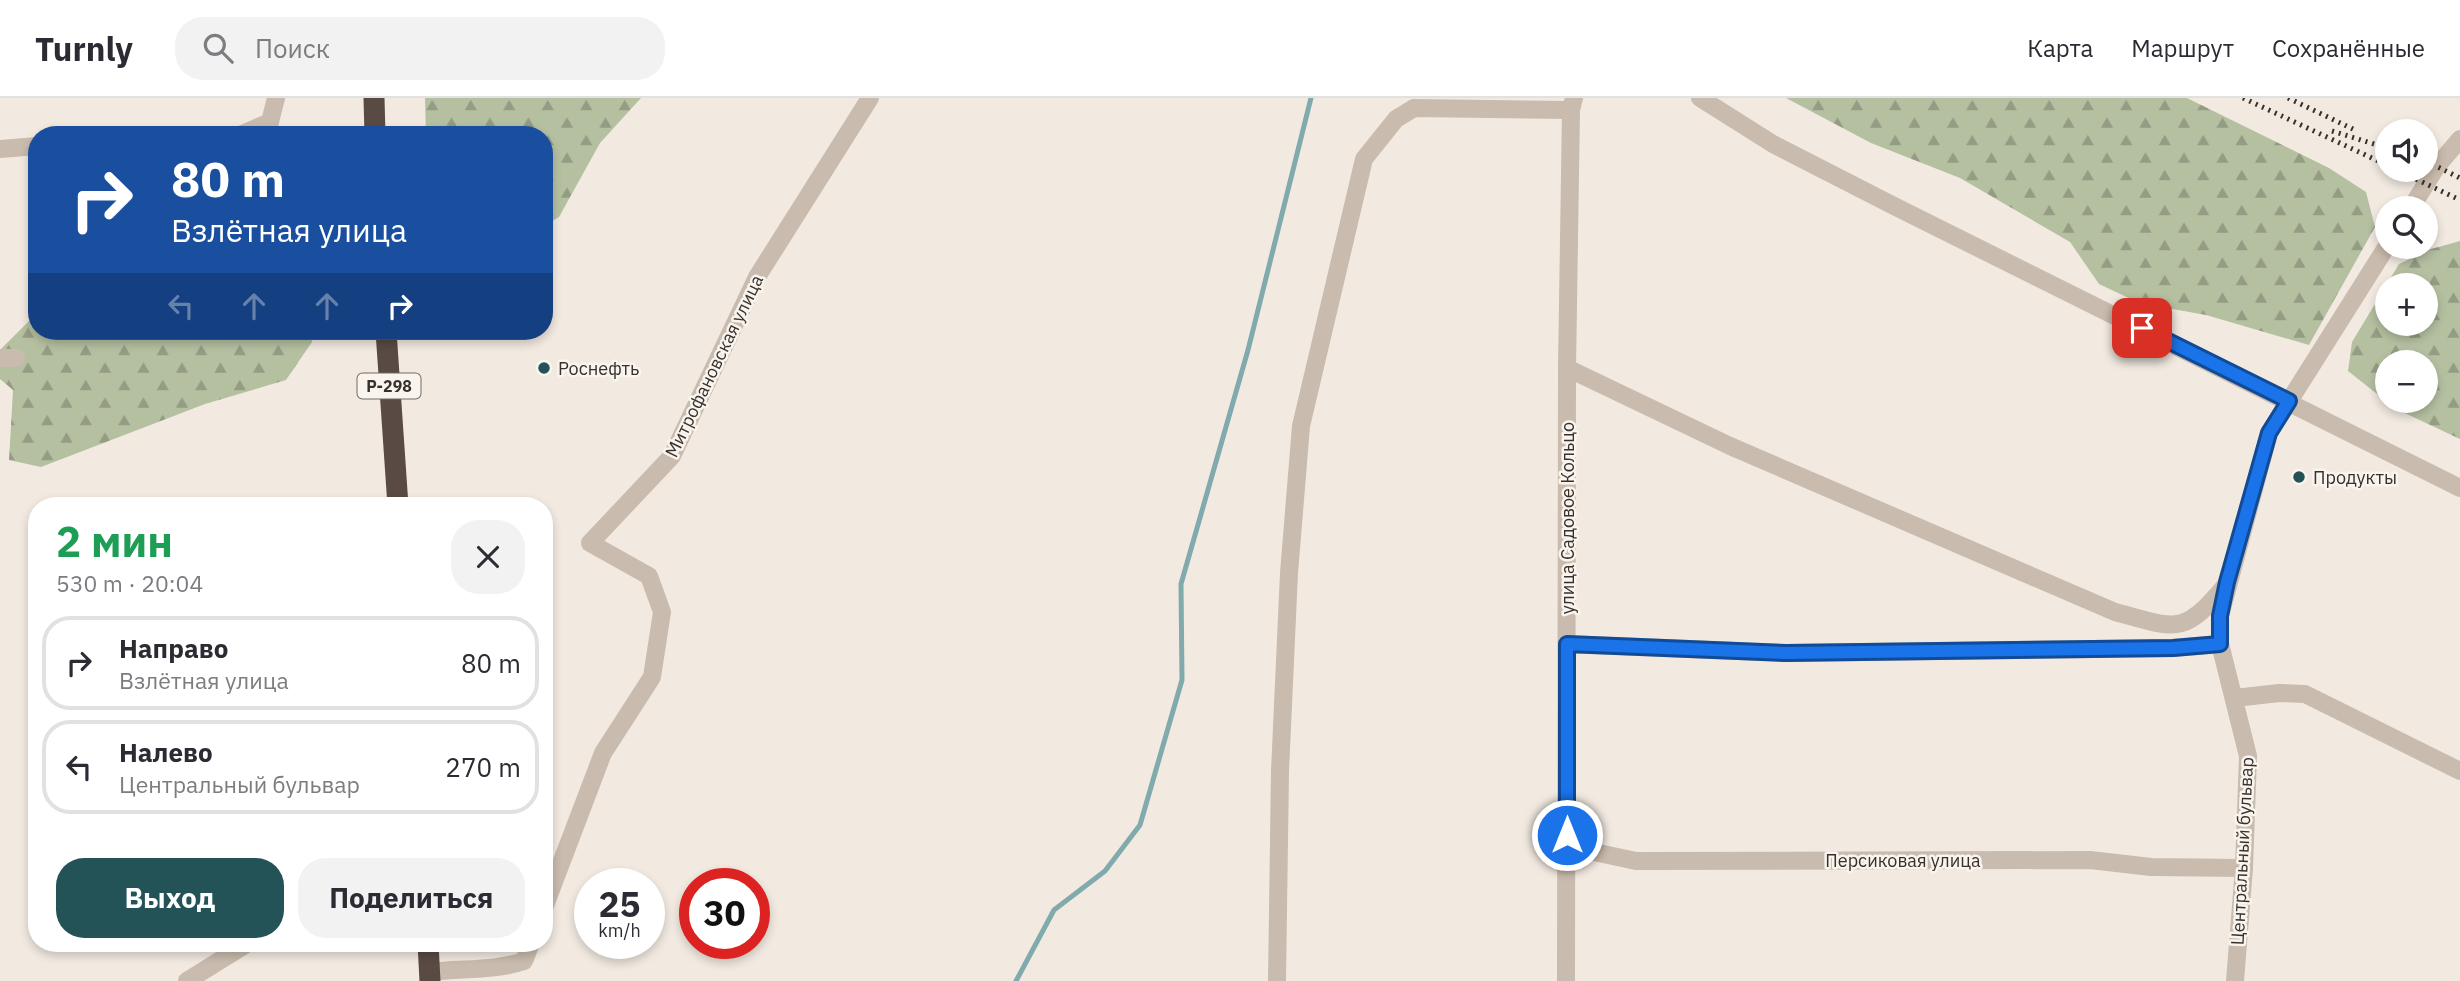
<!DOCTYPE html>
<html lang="ru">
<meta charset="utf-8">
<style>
body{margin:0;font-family:"IBM Plex Sans",sans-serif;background:#f2f2f3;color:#2b2b33;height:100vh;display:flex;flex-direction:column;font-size:26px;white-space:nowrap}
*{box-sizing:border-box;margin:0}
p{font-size:23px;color:#7c7c81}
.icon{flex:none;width:38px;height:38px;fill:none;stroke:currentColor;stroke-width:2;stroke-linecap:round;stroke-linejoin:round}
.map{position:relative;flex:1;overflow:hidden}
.drawer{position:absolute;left:28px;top:399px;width:525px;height:455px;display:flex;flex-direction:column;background:#fff;border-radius:28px;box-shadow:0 4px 10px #0003}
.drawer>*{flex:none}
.top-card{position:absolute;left:28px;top:28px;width:525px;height:214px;border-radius:28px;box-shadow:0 4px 10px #0003;background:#1a4fa0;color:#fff;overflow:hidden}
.buttons{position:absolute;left:2375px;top:21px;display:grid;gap:14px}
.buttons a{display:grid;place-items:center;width:63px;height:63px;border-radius:50%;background:#fff;box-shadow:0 4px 10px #0003;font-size:35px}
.speed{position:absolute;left:574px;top:770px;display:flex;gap:14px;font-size:35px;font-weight:700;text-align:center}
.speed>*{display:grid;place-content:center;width:91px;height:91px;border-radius:50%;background:#fff;box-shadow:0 4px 10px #0003;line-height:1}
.speed small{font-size:18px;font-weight:400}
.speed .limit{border:10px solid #d22;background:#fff;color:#111}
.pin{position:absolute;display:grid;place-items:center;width:60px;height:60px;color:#fff;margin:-30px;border-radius:14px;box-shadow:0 4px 10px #0006}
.me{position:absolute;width:77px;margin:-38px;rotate:0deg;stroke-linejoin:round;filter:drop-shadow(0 0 5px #0008)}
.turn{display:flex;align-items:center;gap:24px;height:147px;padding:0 28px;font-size:32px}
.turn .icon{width:91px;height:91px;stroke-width:2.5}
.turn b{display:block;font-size:49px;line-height:60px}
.lanes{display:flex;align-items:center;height:66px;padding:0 28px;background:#0003;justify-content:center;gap:35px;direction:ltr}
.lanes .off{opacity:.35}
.round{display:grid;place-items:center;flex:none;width:74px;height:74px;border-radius:28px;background:#f2f2f3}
.head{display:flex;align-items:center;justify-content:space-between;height:119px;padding:0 28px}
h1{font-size:42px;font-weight:700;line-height:52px;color:#1e9e55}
.button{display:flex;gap:14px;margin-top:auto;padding:14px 28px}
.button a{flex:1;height:80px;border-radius:28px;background:#235257;color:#fff;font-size:28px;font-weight:700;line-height:80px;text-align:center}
.button a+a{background:#f2f2f3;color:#2b2b33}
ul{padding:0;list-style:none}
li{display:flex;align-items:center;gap:21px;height:94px;margin:0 14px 10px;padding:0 14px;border:4px solid #e1e1e2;border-radius:28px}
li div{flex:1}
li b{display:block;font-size:26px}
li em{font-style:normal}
header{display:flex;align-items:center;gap:42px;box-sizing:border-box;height:98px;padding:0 35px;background:#fff;border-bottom:2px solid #e1e1e2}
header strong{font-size:33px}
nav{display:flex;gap:38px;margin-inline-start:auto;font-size:24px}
.search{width:490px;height:63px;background:#f2f2f3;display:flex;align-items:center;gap:18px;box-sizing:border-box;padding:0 24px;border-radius:28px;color:#7c7c81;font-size:26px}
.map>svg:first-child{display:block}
.forest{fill:url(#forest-firs);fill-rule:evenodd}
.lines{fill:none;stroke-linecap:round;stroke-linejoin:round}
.stream{stroke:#81aaad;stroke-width:5}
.minor{stroke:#c9bbad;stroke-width:18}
.highway{stroke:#594a43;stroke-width:21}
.rail{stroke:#38302b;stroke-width:5;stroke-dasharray:2 5;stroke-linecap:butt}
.route-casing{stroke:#114b97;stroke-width:18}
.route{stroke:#1a73e8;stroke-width:12}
.poi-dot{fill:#235257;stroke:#f9f4ed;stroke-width:2.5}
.labels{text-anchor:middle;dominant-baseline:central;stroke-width:5;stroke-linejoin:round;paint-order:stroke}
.shield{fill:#f9f4ed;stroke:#726b65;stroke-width:2}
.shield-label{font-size:16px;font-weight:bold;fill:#38302b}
.street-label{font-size:18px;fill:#38302b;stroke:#f9f4ed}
.poi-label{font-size:18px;fill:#38302b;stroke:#f9f4ed;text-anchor:start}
</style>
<header>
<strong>Turnly</strong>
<div class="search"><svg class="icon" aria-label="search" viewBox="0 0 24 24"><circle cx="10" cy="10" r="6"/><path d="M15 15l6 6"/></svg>Поиск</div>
<nav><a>Карта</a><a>Маршрут</a><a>Сохранённые</a></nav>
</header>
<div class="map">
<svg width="2460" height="883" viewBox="0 0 2460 883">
<defs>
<pattern id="forest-firs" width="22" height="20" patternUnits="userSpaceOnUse" patternTransform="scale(1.75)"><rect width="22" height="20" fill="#b5c0a1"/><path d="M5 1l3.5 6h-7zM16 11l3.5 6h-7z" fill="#949c83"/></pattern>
</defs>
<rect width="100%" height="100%" fill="#f2eae1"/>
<path class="forest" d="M425,0H641L600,45L559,119L544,128V37H426Z
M1786,0H2187L2329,70L2366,94L2375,129L2309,247L2206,217L2139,205L2099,186L2070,144L1960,80L1871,45Z
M2460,143V341L2396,311L2348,273L2352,244L2399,166L2431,151ZM2387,187H2426V226H2387ZM2387,264H2426V303H2387Z
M37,215V233H311L312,244L286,282L205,306L41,369L9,362L13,292L0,281V252Z"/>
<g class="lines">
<path class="stream" d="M1016,883L1054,812L1105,773L1140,727L1182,582L1181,486L1248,252L1311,0"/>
<path class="minor" d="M1700,0L1773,46L1896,109L2460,390
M240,37L270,24L276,0
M0,51L37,48
M2411,110L2437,68L2460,41
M0,260H16
M1567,270L1730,348L2115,514C2176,530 2182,539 2225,488
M1567,546L1786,555L2173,550L2220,546
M2235,600L2279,595L2305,596L2460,673
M1567,737L1594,754L1636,763L2090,762L2151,769L2244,770
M544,810L603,655L652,579L662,514L649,478L590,445L672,358L757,179L870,0
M430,874C461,870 495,873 524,863L531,845
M187,883L248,845
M1277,883L1280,673L1289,475L1301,328L1364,61L1396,21L1414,10L1571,12
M1566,883L1567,270L1571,12L1574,0
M2235,883L2244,770L2248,658L2220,546V518L2269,335L2387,148"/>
<path class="highway" d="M374,0L375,37
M386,233L398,408
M428,845L430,883"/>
<path class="rail" d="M2243,0L2387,67
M2288,0L2355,32
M2332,33L2387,50
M2426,63L2460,80
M2397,72L2460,102"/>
</g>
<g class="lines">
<defs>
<path id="route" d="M1567,737V546L1786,555L2173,550L2220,546V518L2227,484L2269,335L2289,303L2142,230"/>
</defs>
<use href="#route" class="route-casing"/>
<use href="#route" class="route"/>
</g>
<g class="poi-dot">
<circle cx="544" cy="270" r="7"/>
<circle cx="2299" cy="379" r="7"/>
</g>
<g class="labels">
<rect class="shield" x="357.5" y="275.5" width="63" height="25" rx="5"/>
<g class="shield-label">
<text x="389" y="288">Р-298</text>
</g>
<g class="street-label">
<text transform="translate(714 268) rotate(-64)">Митрофановская улица</text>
<text transform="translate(1567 420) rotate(-90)">улица Садовое Кольцо</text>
<text transform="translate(2242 753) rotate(-87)">Центральный бульвар</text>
<text x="1903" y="762">Персиковая улица</text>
</g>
<g class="poi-label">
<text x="558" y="270">Роснефть</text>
<text x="2313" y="379">Продукты</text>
</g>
</g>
</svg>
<div class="buttons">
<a><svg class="icon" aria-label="sound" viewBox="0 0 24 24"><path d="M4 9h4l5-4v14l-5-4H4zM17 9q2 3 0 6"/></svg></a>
<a><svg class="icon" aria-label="search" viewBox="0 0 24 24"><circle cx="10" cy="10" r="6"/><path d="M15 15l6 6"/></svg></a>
<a>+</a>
<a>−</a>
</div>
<div class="speed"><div>25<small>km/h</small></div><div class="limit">30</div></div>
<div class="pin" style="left:2142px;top:230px;background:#d93025"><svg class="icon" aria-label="arrive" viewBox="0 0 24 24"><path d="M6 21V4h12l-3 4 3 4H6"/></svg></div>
<svg class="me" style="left:1567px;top:737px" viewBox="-20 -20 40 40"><circle r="17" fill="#1a73e8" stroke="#fff" stroke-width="3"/><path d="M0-11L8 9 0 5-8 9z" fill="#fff"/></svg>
<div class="top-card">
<div class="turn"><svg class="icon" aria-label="right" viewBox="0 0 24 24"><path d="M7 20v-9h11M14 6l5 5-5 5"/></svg><div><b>80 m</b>Взлётная улица</div></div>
<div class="lanes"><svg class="icon off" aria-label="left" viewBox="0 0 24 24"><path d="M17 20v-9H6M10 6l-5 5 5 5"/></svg><svg class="icon off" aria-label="ahead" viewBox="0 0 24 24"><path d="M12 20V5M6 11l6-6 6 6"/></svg><svg class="icon off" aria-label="ahead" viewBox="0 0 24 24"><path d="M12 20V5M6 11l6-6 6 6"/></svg><svg class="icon" aria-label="right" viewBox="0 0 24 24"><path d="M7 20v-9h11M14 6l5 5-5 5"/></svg></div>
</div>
<section class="drawer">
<div class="head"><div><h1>2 мин</h1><p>530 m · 20:04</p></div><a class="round"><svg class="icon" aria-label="close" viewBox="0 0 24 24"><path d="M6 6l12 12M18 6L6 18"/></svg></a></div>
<ul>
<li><svg class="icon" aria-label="right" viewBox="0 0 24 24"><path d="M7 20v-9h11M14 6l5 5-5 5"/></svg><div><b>Направо</b><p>Взлётная улица</p></div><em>80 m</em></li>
<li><svg class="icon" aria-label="left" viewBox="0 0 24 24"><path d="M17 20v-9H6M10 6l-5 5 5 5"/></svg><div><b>Налево</b><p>Центральный бульвар</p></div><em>270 m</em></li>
</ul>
<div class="button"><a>Выход</a><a>Поделиться</a></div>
</section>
</div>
